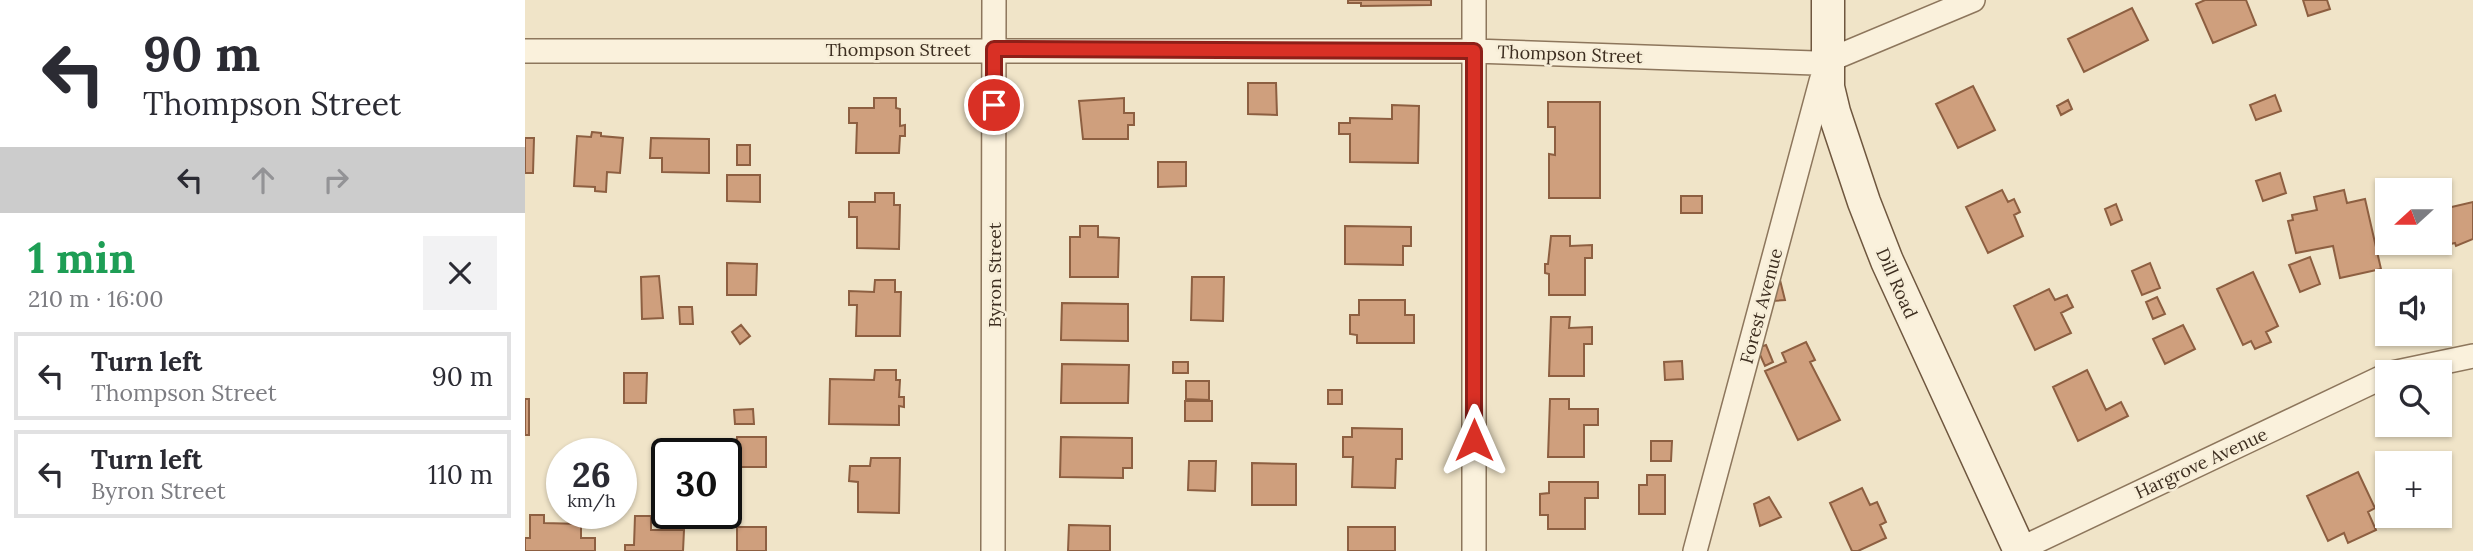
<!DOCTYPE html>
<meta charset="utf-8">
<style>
body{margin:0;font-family:Lora,serif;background:#f2f2f3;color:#2b2b33;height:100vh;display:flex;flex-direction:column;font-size:26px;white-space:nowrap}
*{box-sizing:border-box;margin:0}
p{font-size:23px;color:#7c7c81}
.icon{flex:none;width:38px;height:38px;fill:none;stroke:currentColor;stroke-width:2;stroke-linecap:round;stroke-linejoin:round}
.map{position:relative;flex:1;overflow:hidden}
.sheet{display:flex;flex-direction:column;background:#fff;width:525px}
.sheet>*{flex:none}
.top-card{background:#fff;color:#2b2b33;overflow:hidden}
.needle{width:46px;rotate:249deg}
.fabs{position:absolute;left:1850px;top:178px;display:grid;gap:14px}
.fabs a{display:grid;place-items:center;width:77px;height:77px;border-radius:0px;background:#fff;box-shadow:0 2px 5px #0004;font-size:35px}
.speed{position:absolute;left:21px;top:438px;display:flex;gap:14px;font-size:35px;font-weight:700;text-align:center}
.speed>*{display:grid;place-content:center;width:91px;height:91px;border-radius:50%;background:#fff;box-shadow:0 2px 5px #0004;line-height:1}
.speed small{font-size:18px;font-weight:400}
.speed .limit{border:4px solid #111;border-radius:10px;background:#fff;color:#111}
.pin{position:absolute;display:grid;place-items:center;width:60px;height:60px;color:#fff;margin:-30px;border:4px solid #fff;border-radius:50%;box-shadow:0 2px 7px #0007}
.me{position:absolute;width:77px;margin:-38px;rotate:0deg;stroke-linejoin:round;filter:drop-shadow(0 0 5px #0008)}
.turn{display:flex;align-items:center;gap:24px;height:147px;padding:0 28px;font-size:32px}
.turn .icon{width:91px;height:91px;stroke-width:2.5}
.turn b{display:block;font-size:49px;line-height:60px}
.lanes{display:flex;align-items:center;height:66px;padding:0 28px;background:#0003;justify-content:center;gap:35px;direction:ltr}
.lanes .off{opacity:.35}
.round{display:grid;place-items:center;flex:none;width:74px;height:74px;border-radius:0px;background:#f2f2f3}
.head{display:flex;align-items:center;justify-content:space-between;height:119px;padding:0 28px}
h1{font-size:42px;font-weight:700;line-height:52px;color:#1e9e55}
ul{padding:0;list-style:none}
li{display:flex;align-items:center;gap:21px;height:88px;margin:0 14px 10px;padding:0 14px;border:4px solid #e1e1e2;border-radius:0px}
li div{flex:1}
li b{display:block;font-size:26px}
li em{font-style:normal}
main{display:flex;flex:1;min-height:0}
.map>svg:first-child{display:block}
.building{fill:#cf9f7d;stroke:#8d5f41;stroke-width:2}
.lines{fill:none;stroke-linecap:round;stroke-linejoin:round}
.street-casing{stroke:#8d765c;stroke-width:26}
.secondary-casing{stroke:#6f573f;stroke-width:35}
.street{stroke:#faf1dc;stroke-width:23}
.secondary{stroke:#faf1dc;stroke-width:32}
.route-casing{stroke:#8d1f18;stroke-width:18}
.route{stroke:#d93025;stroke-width:12}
.labels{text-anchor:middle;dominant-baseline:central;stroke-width:5;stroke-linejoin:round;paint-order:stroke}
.street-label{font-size:18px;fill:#3d2e20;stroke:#f7eed8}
</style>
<main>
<section class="sheet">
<div class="top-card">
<div class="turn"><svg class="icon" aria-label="left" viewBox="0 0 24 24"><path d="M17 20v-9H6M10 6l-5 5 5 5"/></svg><div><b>90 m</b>Thompson Street</div></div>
<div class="lanes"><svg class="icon" aria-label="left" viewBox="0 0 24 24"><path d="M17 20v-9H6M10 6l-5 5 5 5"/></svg><svg class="icon off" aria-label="ahead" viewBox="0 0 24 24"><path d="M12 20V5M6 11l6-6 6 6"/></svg><svg class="icon off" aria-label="right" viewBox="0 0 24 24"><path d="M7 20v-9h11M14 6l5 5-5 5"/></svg></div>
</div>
<div class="head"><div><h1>1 min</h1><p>210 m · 16:00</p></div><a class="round"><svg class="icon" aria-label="close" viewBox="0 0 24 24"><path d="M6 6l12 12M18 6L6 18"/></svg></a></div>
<ul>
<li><svg class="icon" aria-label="left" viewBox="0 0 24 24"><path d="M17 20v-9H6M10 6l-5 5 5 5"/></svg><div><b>Turn left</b><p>Thompson Street</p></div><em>90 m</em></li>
<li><svg class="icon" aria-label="left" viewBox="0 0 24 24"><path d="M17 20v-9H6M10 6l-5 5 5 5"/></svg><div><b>Turn left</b><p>Byron Street</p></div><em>110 m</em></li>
</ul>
</section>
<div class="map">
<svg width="1948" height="551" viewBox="0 0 1948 551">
<rect width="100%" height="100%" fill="#f0e4c8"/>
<path class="building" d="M823,0H906V5L836,6V3H823Z
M1680,0H1721L1731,25L1688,43L1671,4Z
M1778,0H1802L1805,9L1783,16Z
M1607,8L1623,40L1559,72L1543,39Z
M723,83H751L752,115L723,114Z
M1448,86L1470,130L1433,148L1411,104Z
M1750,95L1756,111L1731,120L1725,105Z
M349,98H371V108L375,109V126L380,125V136H375L374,153H331L332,123H324V108H349Z
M599,98V113H609V125H603V139H558L554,101Z
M1543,100L1547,109L1536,115L1532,106Z
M1023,102H1075V198H1024V154L1030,155V127H1023Z
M867,105L894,106L893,163L825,162V134H814V123H825V118L867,119Z
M67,132L76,133V136L98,138L95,173L82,172L81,192L70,191V187L49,186L52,136L66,137Z
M0,138H9L8,173H0Z
M126,138L184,139V173L137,172V158H125Z
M212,145H225V165H212Z
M633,162H661V186L633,187Z
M1755,173L1761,193L1738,201L1731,181Z
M202,175H235V202L202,201Z
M1477,190L1483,202L1489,199L1495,212L1489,215L1498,236L1463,253L1441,207Z
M1819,190L1822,203L1840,199L1856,269L1815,278L1808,246L1771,253L1763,221L1768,220L1767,215L1792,210L1789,197Z
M350,193H369V205H375L374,249L332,248V217H324V202H350Z
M1914,195L1918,209L1948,202V239L1931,246L1930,243L1886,253L1884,243H1914Z
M1156,196H1177V213H1156Z
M1591,204L1597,220L1586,225L1580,209Z
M555,226H573V237L594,238L593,277H545V237H555Z
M820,226L886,227V246H878V265L820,264Z
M1026,236H1045V246L1067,245V258H1060V295H1024V274L1020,273V264H1023Z
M1785,257L1795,284L1775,292L1764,265Z
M202,263L232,264L231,295H202Z
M1625,263L1635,288L1617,295L1607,271Z
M1728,272L1753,326L1741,332L1746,342L1730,349L1726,341L1718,345L1692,289Z
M134,276L138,318L117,319L116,277Z
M667,277H699L698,321L666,320Z
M350,280H370V292H376L375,336H331L332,305H324V291L349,292Z
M1244,280H1255L1260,300L1247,301Z
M1524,289L1530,300L1542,295L1548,307L1536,313L1546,333L1510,350L1489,306Z
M1632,297L1640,314L1628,319L1621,302Z
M834,300H880V315H889V343H832V335L825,334V315H834Z
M537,303L603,304V341L536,340Z
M154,307H167L168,324H155Z
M1026,317H1045L1044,328L1067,327V344H1059V376H1024Z
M216,325L225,336L215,344L207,332Z
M1658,325L1670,349L1640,364L1628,339Z
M1281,342L1290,360L1285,362L1315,420L1273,440L1240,371L1261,362L1257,353Z
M1241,345L1248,362L1240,366L1232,348Z
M1157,361L1158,379L1140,380L1139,362Z
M648,362H663V373H648Z
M537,364L604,365L603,403H536Z
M350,370H371V380H375L374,397H379V407L374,406V425L304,424L305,379L349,380Z
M1562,370L1581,410L1596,402L1603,416L1553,441L1528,387Z
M99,373H122L121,403H99Z
M661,381H684V400L661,399Z
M803,390H817V404H803Z
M0,399H4V435H0Z
M1025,399H1044V409H1073V425H1059V457H1023Z
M660,401H687V421H660Z
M228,409L229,424H210L209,410Z
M827,428L877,429V459H871L870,488L827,487L828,457H818V437H827Z
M212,437H241V467H211Z
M536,437L607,438V468H598V478L535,477Z
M1126,441H1147L1146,461H1126Z
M1914,455L1918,472L1914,473V464H1890Z
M346,458H375L374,513L333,512V482L324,481L325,466H345Z
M664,461H691L690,491L663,490Z
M727,463L771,464V505H727Z
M1833,472L1850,508L1843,512L1851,530L1823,543L1819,533L1803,541L1782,496Z
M1122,475H1140V514H1114V485H1122Z
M1024,482H1073V498H1060V529H1023V515H1015V494L1024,493Z
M1337,488L1345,505L1352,502L1361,522L1355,525L1361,538L1333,551H1327L1305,503Z
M1244,497L1256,517L1235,526L1229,504Z
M5,515H19V523L56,524V538H70V551H0V538H5Z
M110,516H126V530H159L158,551H100V545H109Z
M544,525L585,526V551H543Z
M212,527H241V551H212Z
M823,527H870V551H823Z"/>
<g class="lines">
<defs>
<path id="street" d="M0,51H949L1290,63L1302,61L1448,0
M1867,373L1948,356
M468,551L469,0
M949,551V0
M1170,551L1298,74
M1491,551L1862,375"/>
<path id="secondary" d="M1303,0V87L1309,112L1339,202L1362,261L1495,551"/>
</defs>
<use href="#street" class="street-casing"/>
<use href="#secondary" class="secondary-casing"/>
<use href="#street" class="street"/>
<use href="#secondary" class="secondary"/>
</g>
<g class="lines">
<defs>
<path id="route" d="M469,105V49L949,51V440"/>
</defs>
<use href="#route" class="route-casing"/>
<use href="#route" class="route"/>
</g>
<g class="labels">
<g class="street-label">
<text x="373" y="49">Thompson Street</text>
<text transform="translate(1045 54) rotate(2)">Thompson Street</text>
<text transform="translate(469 275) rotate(-90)">Byron Street</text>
<text transform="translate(1372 283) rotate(66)">Dill Road</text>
<text transform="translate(1236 306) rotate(-75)">Forest Avenue</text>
<text transform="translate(1676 463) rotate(-25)">Hargrove Avenue</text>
</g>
</g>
</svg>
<div class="fabs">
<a><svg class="needle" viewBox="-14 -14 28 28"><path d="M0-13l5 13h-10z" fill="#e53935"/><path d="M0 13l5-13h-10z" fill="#7c7c81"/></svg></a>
<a><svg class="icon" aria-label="sound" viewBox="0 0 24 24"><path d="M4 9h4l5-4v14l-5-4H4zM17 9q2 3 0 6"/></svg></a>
<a><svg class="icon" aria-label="search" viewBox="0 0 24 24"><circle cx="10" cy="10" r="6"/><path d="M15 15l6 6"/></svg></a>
<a>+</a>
</div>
<div class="speed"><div>26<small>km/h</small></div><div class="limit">30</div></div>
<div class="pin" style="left:469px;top:105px;background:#d93025"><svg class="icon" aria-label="arrive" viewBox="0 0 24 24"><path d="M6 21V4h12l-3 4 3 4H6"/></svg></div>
<svg class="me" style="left:949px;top:440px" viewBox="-20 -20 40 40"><path d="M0-17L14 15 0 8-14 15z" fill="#d93025" stroke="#fff" stroke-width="4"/></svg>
</div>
</main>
